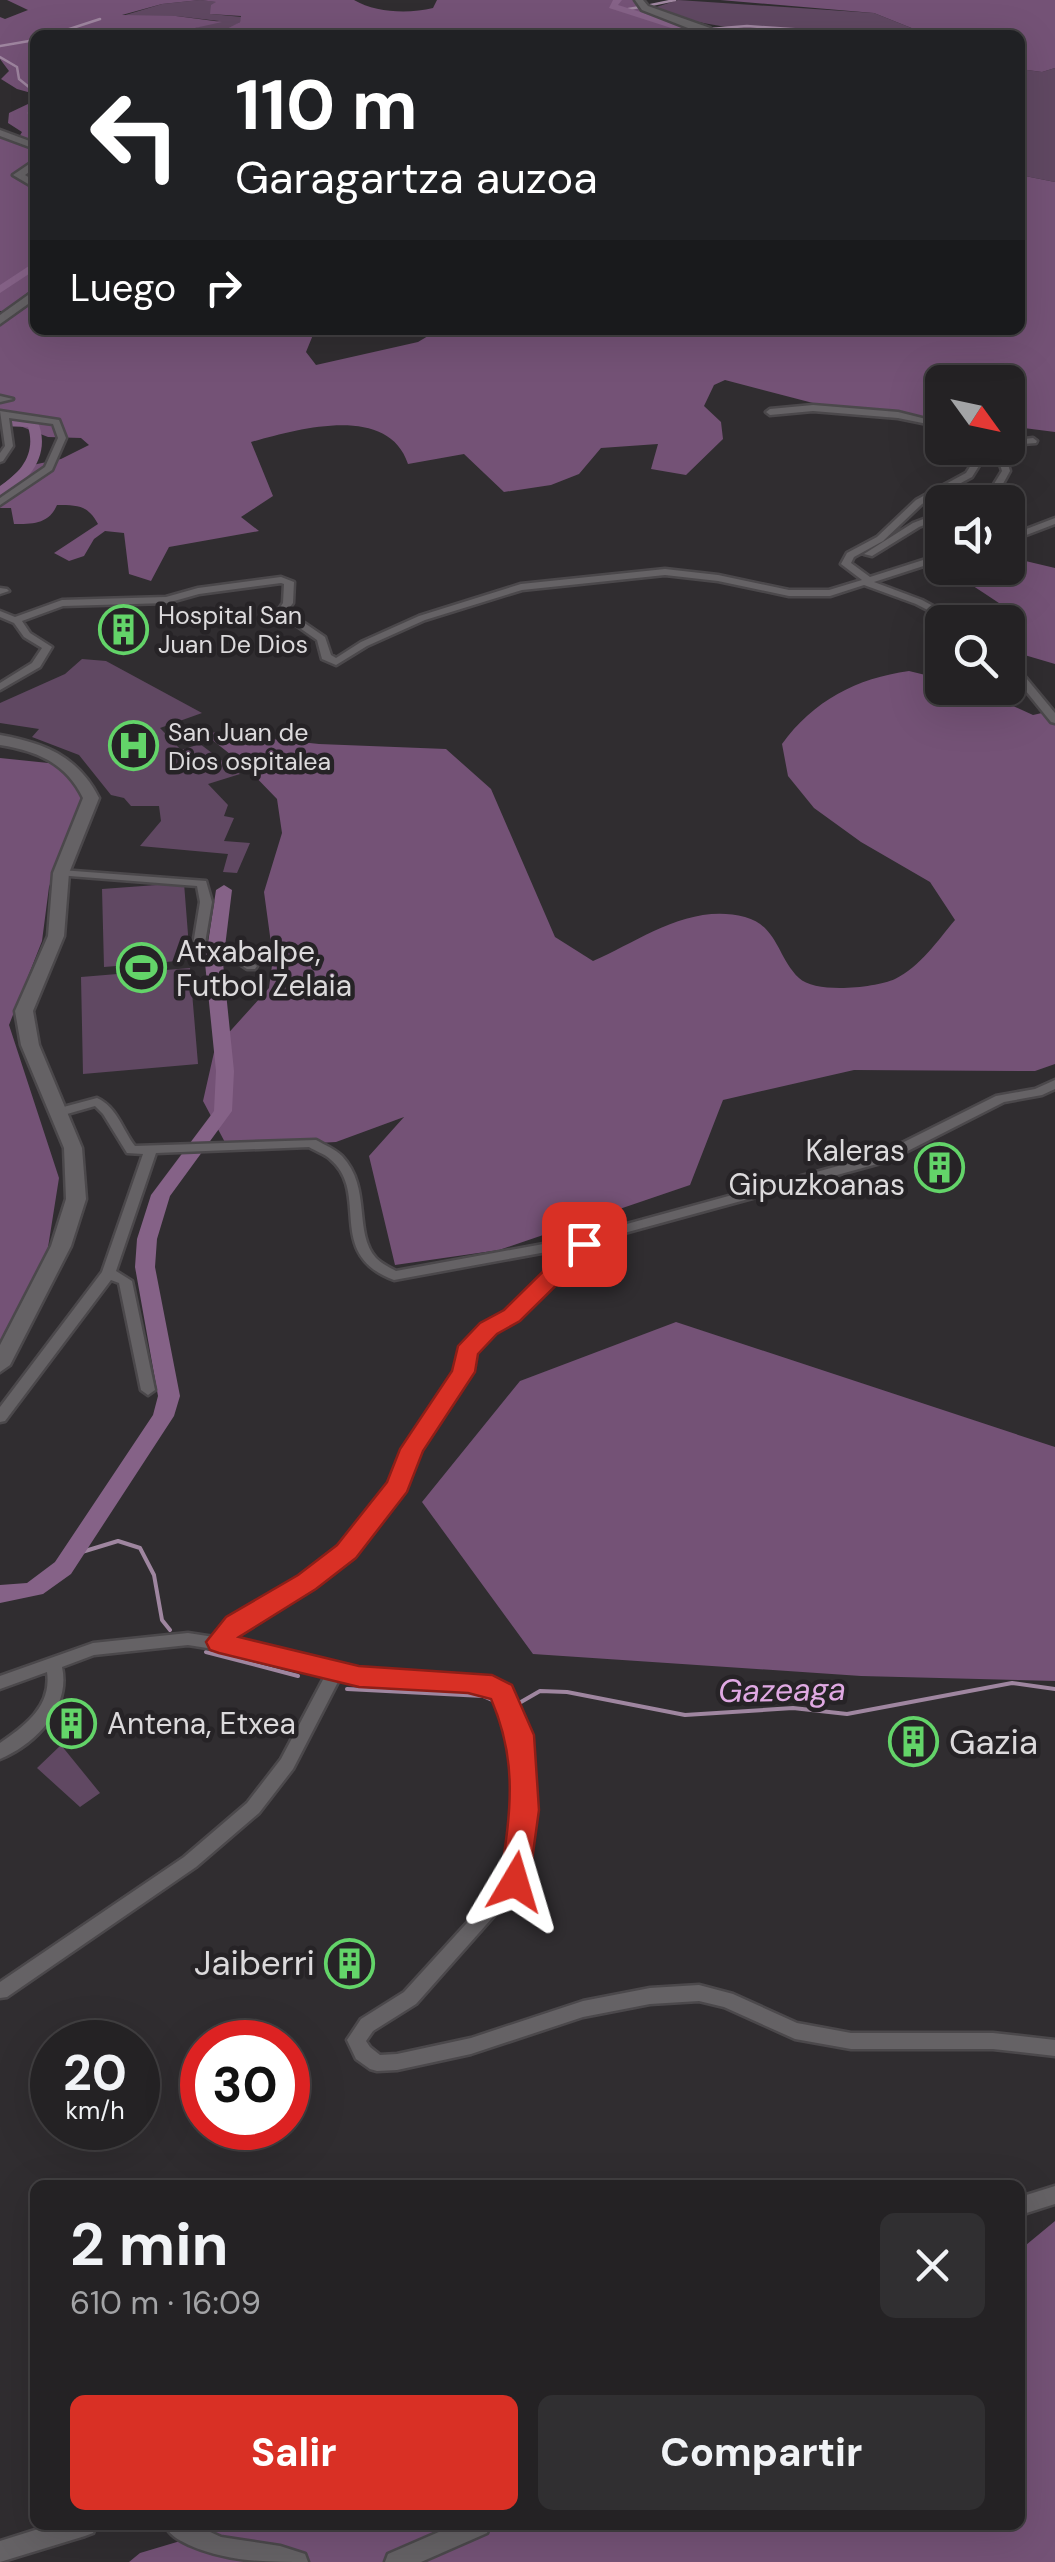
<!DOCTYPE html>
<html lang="es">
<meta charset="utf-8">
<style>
body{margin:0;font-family:"DM Sans",sans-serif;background:#302f31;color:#f1f3f6;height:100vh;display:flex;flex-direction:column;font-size:38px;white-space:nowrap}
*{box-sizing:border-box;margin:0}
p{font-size:32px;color:#a3a4a6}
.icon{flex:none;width:55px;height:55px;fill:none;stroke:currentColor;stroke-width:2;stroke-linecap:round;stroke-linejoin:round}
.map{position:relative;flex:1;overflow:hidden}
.sheet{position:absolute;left:30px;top:2180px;width:995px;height:350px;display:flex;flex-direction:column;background:#242224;border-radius:15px;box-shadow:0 10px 40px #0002,0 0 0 2px #413f41}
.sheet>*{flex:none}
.hud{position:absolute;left:30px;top:30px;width:995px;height:305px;border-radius:15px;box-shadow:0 10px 40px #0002,0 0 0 2px #413f41;background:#202124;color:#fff;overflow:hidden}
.needle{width:65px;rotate:123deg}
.tools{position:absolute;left:925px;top:365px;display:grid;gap:20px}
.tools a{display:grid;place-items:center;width:100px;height:100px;border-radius:15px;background:#242224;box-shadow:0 10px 40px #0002,0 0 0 2px #413f41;font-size:50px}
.speed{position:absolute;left:30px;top:2020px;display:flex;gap:20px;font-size:50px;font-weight:700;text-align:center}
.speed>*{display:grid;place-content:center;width:130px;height:130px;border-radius:50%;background:#242224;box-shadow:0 10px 40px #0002,0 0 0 2px #413f41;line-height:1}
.speed small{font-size:25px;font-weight:400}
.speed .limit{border:15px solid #d22;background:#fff;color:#111}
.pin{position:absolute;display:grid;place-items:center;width:85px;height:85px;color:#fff;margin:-42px;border-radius:20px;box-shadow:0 5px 15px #0006}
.me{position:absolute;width:110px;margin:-55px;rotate:7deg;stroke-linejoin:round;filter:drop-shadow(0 0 8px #0008)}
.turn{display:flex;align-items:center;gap:35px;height:210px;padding:0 40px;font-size:45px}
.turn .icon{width:130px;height:130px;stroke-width:2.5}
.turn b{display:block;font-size:70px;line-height:85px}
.then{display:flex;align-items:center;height:95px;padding:0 40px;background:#0003;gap:20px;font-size:38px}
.round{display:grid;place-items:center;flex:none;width:105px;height:105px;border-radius:15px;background:#302f31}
.summary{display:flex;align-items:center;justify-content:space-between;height:170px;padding:0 40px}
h1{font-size:60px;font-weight:700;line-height:75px}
.button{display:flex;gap:20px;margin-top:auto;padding:20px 40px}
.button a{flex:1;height:115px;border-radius:15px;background:#d93025;color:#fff;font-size:40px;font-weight:700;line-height:115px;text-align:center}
.button a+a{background:#302f31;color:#f1f3f6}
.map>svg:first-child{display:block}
.green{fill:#604862}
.forest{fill:#745276;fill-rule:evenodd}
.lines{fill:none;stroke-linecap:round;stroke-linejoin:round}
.stream-far1{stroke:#9f86a0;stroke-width:2.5}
.stream{stroke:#9f86a0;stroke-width:4}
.river{fill:#856287;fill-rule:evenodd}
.street-casing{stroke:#4b484b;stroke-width:5}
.secondary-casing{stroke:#4b484b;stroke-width:5}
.street{fill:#656265;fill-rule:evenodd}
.secondary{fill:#656265;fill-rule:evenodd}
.route{fill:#d93025;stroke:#8d1f18;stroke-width:2.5}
.labels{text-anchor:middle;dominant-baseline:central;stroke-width:9;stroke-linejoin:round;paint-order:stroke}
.far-poi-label{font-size:25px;fill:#dcdadc;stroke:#262326;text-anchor:start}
.poi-label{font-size:30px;fill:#dcdadc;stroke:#262326;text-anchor:start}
.water-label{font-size:32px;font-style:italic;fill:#e0a9e3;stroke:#262326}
.near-poi-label{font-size:35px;fill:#dcdadc;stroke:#262326;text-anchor:start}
</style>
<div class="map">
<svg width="1055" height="2562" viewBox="0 0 1055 2562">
<rect width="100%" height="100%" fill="#302d30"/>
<path class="green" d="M200,0L218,2L211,14L242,17L240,22C227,31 208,39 194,28L219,21L176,16H122L162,4Z
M678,0L874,13L914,29L951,30L967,35C863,35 750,42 650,9Z
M1055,68V182L1020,175V69L1042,72Z
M82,659L106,661L202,713L160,728L181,750L200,744L240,774L208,784L228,805L224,816L234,818L224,841L250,843L237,873L223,872L228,854L140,846L161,821L159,806H131L124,798L111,795L79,755L32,737L39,729L0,723V703L65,674Z
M184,883L190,960L104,967L102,889Z
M190,968L198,1064L83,1074L81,977Z
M61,1745L100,1793L80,1807L37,1768Z"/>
<path class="forest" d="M7,0H354C376,13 409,14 433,8L437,0H633L641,9L699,29L683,30L684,35H35V94L17,89L1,79L9,71L0,59V17L5,19L28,10ZM200,0L216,2L211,5L210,14L241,16L240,22L221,32L200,33L195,28L222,22L176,16L122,15L162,4Z
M720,0H1055V68L1042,72L1020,69V35L914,29L874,13Z
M28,104L34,106L35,117V287L4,311H0V138L19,137L22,132L8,123L9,113Z
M1020,175L1055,182V432L1008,426V382H942V418L840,410L725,380L714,385L704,406L721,422L723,439L686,475L651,469L658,444L601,448L579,474L551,485L504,492L464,454L408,464C388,403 298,429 251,442L273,496L241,517L259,531L169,547L151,581L129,574L124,533L105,531L94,539L84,556L69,561L54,553L98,524C88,505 77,505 57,505C49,524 33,524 14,524L11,508H0V487L23,467L61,459L89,445L81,438L48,437L15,424L13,412L0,411V325L35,302V330H315L306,352L316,365L418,342L438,330H1020Z
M1008,557L1055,568V664L1008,650V622H1000L1005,607L952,572L924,563L942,560V568H1008Z
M909,671L942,679V688H974L1033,715L1055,710V1064L1035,1071L854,1070L723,1100L690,1185L499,1250L395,1265L369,1156L404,1117L336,1142L228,1148L203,1101L215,1048L269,988L273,958L264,892L282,833L277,799L244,765L211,739L209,732L319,744L446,749L491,789L555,937L593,961C639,941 690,902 745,917C778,926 777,957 799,978C815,994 875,988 895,979C920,967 938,940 955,920L930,882L861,842L814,808L788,776L782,744C813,701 857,678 909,671Z
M0,758L58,764L83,798L49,887L42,941L9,1025L59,1178L46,1260L10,1331L0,1341Z
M676,1322L1055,1447V1681L861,1676L533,1654L422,1502L520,1381Z
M1055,2221V2562H129L140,2553L234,2525H1020V2250Z"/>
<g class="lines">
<path class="stream-far1" d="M646,6L675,0
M623,10L640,7
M710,29L747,26L880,35
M51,35L100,19
M0,46L35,40
M0,57L17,67L19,79L35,92
M35,99L29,113L35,122"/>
<path class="stream" d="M72,1555L118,1541L140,1548L154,1575L162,1620L170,1630
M206,1652L298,1676
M347,1689L483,1696L501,1704
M514,1706L540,1691L567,1692L685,1715L793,1708L847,1714L1012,1683L1055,1689"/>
<path class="river" d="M613,0H622L618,5L689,27L703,35H693L609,8Z
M35,262V270L0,293V285Z
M0,418L37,420C52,452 31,483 0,495V486C22,472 36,453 28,427L0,426Z
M224,885L232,890L223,963L234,1071L232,1111L170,1196L157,1239L155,1267L180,1396L174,1416L71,1574L43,1594L0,1603V1585L27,1583L55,1562L153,1415L158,1396L135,1267L137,1239L151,1195L214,1111L216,1071L205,963L216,890Z"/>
<defs>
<path id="street" d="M0,396L13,399L0,402Z
M813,405L898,412L942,423V427L898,418L813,411L770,415L766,412L770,409Z
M0,411L59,420L66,438L52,470L0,505V498L45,467L58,438L53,424L9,418L13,446L3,461L0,462V453L5,446Z
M1033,438L1037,441L1036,443L1008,445V441Z
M982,448H990L972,477L922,504L883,541L854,557L851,563L870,577L942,554V560L874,582L922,600L962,622H951L916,604L864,585L830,596H789L718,581L665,575L522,590L425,620L367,646L336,665L322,659L317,640L277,612L283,603L284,584L281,583L199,594L167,603L63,606L22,621L30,633L52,647L40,667L0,690V683L32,663L42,648L24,637L14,623L0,617V611L15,617L62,600L166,597L198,588L281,577L294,582L293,603L287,611L325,637L331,655L336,658L361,642L419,616L521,584L665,569L718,575L789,590H829L862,580L841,564L847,553L877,537L916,500L966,473Z
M995,448H1003L1010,471C1001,487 996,502 976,502L989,492L1002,471Z
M942,512V518L919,527L872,556L864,554L913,523Z
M1055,518V524L1008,542V536Z
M0,588L7,589L9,591L0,594Z
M1008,660L1012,661L1055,713V723L1051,722L1008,669Z
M61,870L206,881L212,902L205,943L234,951L257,966L255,969H247L226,955L195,947L193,945L200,902L197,886L57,875L55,873Z
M1055,1080V1089L1042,1095L1004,1102L888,1161L595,1241L517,1318L494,1332L473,1353L471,1372L419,1450L395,1502L351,1555L313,1586L241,1628L231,1640L258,1644L359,1671L492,1679L508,1689L529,1735L533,1810L524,1882L416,2004L373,2031L366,2041L370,2047L380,2055L397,2054L471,2038L583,2001L650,1988L699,1985L733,1994L797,2023L851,2033H993L1055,2040V2056L993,2049H851L795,2039L724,2007L699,2001L650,2004L583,2017L471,2054L397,2070L377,2071L370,2069L356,2059L347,2040L361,2019L404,1992L507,1879L517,1810L513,1735L496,1697L488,1691L359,1683L340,1678L293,1769L259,1813L196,1867L7,1997L0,1998V1982L184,1857L247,1803L281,1759L326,1674L258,1656L188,1645L94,1655L62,1667C71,1707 36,1744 0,1759V1743C25,1726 52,1706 47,1672L0,1689V1676L93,1643L188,1633L214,1637L229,1620L301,1578L341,1547L384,1495L407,1445L457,1372L461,1348L484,1326L507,1312L574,1247L394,1280C324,1254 371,1193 330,1159C325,1154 315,1151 309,1147L156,1153L116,1271L132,1281L155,1390L148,1395L141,1390L119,1283L111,1280L5,1421L0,1422V1407L102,1272L143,1154L127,1153L103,1114L95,1106L60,1116L56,1115L54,1112L56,1109L97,1098C117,1107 122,1129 135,1146L316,1140C325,1145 335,1149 342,1156C372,1188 353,1232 376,1258C382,1264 389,1267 396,1271L576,1238L878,1155L996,1096L1035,1089Z
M1055,2186V2204L1020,2215V2197Z
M51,2525H96L93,2533L85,2536L0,2562V2541Z
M165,2525H195L221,2537L280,2546L305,2554L308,2562C266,2562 227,2562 189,2545C179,2540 170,2536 165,2525Z
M455,2525H490L487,2533L421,2562H385L388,2554Z"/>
<path id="secondary" d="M635,0H643L648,6L710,28L714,35H706L642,10Z
M0,130L35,143V149L0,136Z
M35,160V168L25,175L35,181V188L13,175Z
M35,290V299L0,324V315Z
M0,735C44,743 78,756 99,798L69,873L64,936L33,1011L39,1045L82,1148L86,1199L71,1246L10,1365L0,1372V1345L51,1246L66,1199L64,1148L21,1045L15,1011L48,936L53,873L83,798C66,763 37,751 0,745Z"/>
</defs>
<use href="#street" class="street-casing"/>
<use href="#secondary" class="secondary-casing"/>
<use href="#street" class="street"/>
<use href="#secondary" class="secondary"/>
</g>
<path class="route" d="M584,1237L595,1244L592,1250L520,1321L497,1334L478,1354L475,1372L423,1451L407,1492L356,1558L316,1589L239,1637L359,1666L492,1675L512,1685L534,1735L539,1810L529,1882L525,1891L515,1894L505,1891L500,1882C510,1815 519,1763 491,1699L468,1693L359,1687L219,1653L210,1650L206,1642L226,1617L298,1575L337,1545L387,1482L400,1449L452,1371L458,1346L480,1323L504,1310L576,1239Z"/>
<defs>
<symbol id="building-ring" viewBox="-11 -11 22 22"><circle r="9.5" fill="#262326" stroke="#63d469" stroke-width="1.5"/><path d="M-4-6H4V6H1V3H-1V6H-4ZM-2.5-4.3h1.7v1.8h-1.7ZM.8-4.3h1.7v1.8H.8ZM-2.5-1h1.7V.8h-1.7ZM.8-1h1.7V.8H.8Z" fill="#63d469"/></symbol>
<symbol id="hospital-ring" viewBox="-11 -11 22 22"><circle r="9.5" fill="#262326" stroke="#63d469" stroke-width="1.5"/><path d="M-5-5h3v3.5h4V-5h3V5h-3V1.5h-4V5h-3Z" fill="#63d469"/></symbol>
<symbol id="stadium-ring" viewBox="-11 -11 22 22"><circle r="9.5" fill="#262326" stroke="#63d469" stroke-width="1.5"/><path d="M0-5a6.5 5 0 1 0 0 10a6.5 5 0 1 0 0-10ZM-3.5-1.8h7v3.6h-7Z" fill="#63d469"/></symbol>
</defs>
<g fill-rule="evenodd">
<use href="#building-ring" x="96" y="602" width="55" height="55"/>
<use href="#hospital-ring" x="106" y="718" width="55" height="55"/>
<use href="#stadium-ring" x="114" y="940" width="55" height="55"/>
<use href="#building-ring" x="912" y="1140" width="55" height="55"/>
<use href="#building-ring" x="44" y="1696" width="55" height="55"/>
<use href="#building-ring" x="886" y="1714" width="55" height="55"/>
<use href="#building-ring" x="322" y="1936" width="55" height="55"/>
</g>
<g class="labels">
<g class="far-poi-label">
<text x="158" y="615">Hospital San<tspan x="158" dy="29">Juan De Dios</tspan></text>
<text x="168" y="732">San Juan de<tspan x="168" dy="29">Dios ospitalea</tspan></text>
</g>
<g class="poi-label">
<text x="176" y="951">Atxabalpe,<tspan x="176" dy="34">Futbol Zelaia</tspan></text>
<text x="905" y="1150" text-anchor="end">Kaleras<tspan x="905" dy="34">Gipuzkoanas</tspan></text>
<text x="107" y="1723">Antena, Etxea</text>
</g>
<g class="water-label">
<text transform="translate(782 1690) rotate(-1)">Gazeaga</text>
</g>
<g class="near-poi-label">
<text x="949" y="1742">Gazia</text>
<text x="315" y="1963" text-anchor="end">Jaiberri</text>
</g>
</g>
</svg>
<div class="tools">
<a><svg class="needle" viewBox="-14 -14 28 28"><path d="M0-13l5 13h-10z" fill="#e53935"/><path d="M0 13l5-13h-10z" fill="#a3a4a6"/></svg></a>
<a><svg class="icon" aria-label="sound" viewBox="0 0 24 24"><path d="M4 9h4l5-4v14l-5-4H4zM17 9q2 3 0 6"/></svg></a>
<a><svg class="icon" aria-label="search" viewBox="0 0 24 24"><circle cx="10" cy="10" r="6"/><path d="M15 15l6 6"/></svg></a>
</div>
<div class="speed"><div>20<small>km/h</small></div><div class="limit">30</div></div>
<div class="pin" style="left:584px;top:1244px;background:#d93025"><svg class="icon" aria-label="arrive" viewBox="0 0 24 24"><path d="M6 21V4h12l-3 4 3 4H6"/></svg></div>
<svg class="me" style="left:515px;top:1882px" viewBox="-20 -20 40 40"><path d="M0-17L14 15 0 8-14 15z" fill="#d93025" stroke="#fff" stroke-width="4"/></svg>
<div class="hud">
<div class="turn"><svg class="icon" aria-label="left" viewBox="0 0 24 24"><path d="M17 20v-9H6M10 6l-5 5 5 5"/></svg><div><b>110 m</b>Garagartza auzoa</div></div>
<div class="then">Luego<svg class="icon" aria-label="right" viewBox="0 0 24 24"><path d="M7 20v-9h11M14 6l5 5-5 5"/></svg></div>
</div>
<section class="sheet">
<div class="summary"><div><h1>2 min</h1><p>610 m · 16:09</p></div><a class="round"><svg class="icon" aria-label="close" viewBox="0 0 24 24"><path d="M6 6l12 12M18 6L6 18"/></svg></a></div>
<div class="button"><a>Salir</a><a>Compartir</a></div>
</section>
</div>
